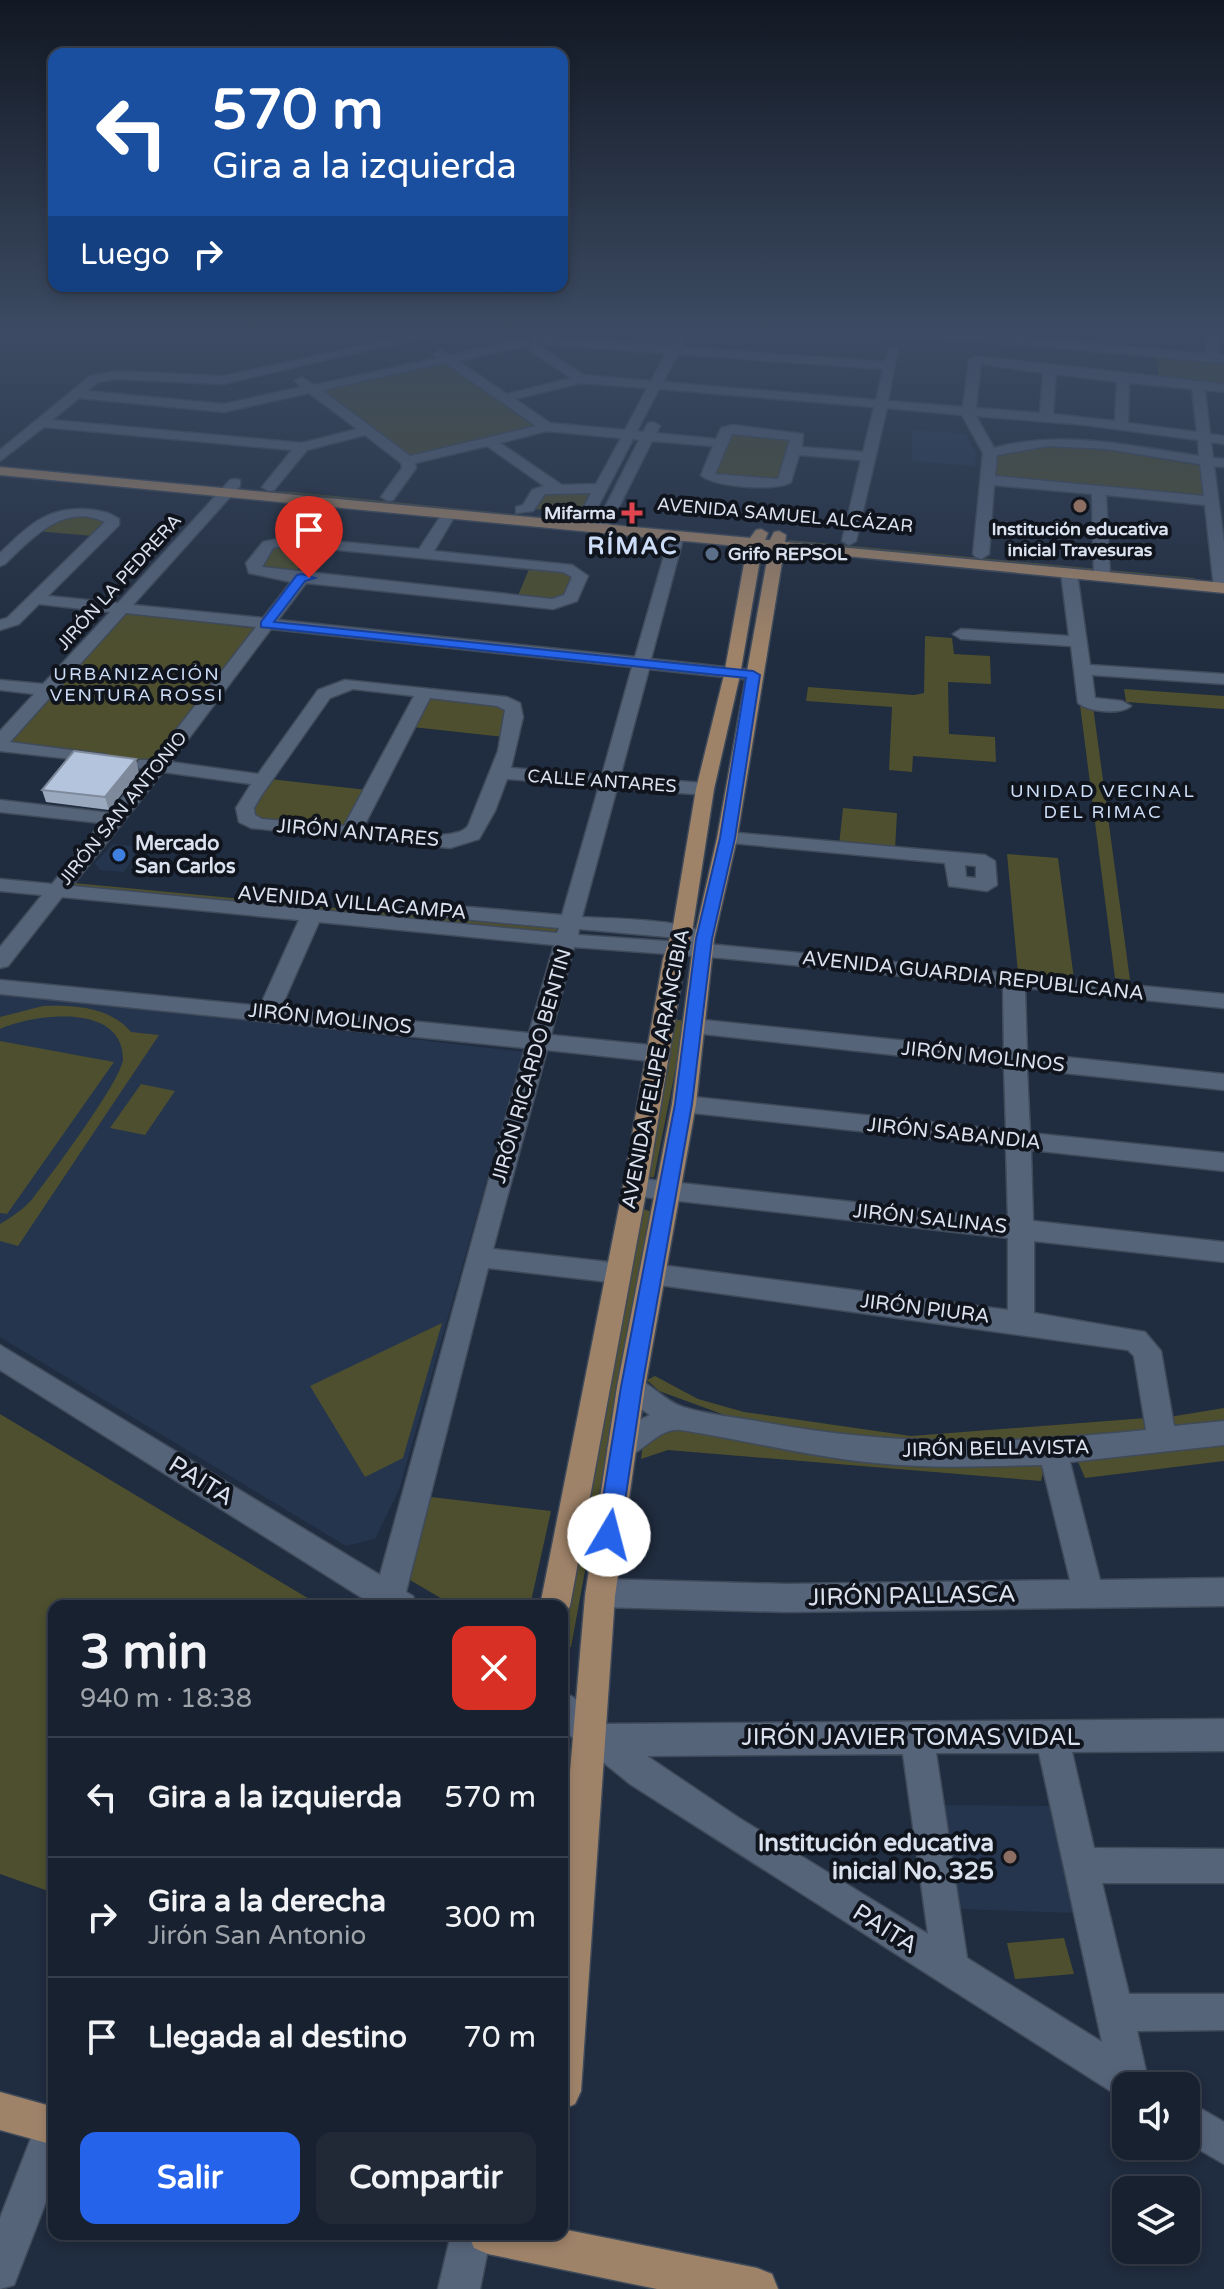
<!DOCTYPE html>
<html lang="es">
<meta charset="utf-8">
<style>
body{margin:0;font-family:"Varela Round",sans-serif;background:#212937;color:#f1f3f6;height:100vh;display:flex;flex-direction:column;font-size:30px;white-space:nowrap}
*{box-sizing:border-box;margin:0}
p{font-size:26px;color:#9fa3aa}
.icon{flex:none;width:44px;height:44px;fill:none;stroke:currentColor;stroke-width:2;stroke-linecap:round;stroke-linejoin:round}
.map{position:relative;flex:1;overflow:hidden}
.details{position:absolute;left:48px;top:1600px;width:520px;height:640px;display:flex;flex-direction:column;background:#18212f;border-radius:16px;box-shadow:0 4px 12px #0003,0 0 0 2px #363e4b}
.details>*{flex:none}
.banner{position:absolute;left:48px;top:48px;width:520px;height:244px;border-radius:16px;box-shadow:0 4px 12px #0003,0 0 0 2px #363e4b;background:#1a4fa0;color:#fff;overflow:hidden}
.controls{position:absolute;left:1112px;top:2072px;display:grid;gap:16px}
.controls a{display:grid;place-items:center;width:88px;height:88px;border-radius:16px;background:#18212f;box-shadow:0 4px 12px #0003,0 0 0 2px #363e4b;font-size:40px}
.pin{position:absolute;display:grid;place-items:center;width:68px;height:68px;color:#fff;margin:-82px -34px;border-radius:50% 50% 50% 0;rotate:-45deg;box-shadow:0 0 8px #0007}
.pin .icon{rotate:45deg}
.me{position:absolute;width:88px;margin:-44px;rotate:8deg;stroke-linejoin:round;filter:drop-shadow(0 0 6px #0008)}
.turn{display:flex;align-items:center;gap:28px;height:168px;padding:0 32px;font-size:36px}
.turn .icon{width:104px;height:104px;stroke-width:2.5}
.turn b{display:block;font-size:56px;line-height:68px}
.then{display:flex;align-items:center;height:76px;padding:0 32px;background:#0003;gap:16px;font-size:30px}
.round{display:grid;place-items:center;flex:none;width:84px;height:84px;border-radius:16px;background:#212937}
.headline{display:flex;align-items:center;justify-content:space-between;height:136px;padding:0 32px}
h1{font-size:48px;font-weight:800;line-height:60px}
.cta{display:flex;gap:16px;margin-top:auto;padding:16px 32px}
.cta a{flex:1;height:92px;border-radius:16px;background:#2563eb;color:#fff;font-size:32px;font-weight:800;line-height:92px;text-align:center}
.cta a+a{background:#212937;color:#f1f3f6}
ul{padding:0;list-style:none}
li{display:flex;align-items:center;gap:24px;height:120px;padding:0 32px;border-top:2px solid #363e4b}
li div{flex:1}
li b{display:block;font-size:30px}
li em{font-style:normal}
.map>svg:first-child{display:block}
.built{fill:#26354e}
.green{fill:#4d4f2e}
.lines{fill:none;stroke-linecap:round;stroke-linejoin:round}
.minor-casing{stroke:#3f4a5a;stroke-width:3}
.major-casing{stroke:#3f4a5a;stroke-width:3}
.minor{fill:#56647a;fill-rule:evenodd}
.major{fill:#9f8369;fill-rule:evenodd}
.wall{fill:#9ba9be}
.shaded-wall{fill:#7e899b}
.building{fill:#b4c4dd;stroke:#7e899b;stroke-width:2}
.route{fill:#2563eb;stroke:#184099;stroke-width:2}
.education-dot{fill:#8d6e63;stroke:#0f141d;stroke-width:3}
.health-dot{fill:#e0444e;stroke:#0f141d;stroke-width:3}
.service-dot{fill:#5c6f8a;stroke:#0f141d;stroke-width:3}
.shop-dot{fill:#3f7fe0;stroke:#0f141d;stroke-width:3}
.labels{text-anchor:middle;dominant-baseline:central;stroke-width:8;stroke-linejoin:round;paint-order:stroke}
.far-poi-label{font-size:18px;font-weight:bold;fill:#dae2ef;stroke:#0f141d;text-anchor:end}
.far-street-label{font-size:18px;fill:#dae2ef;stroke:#0f141d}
.far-neighbourhood-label{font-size:18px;letter-spacing:2px;fill:#cdddf7;stroke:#0f141d}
.street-label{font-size:20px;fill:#dae2ef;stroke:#0f141d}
.poi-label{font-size:20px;font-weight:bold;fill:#dae2ef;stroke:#0f141d;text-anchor:start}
.far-district-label{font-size:24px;font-weight:bold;letter-spacing:2px;fill:#cdddf7;stroke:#0f141d}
.near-street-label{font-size:24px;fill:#dae2ef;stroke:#0f141d}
.near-poi-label{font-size:24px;font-weight:bold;fill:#dae2ef;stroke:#0f141d;text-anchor:end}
</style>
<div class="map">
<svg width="1224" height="2289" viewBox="0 0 1224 2289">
<rect width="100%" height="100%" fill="#202c3f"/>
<path class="built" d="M912,430L966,434L976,455L975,466L912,461Z
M113,844L140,847L124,872L100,870L95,863Z
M0,991L523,1052L399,1490L375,1539L346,1546L0,1337Z
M942,1805L1059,1806L1078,1913L959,1909Z"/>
<path class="green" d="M1157,357L1224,363V385L1159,380Z
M442,360L542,425L409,457L318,387Z
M731,432L794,437L779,482L713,476Z
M1028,446L1091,447L1201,466L1205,495L992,478L997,453Z
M238,490L295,492L573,520L527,517Z
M592,492L583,510L578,512L534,509L541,494Z
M58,515L105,517L109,521L93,536L36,531Z
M789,540L1195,578V580L787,543Z
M279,543L315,546L293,576L259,572L256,562Z
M530,567L564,571L573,577L564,597L516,600Z
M124,612L258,629L156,761L149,763L4,742Z
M925,636L952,638L954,654L990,656L991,684L948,682L949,734L995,737L996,762L913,756L912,772L889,770L892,707L806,701L808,687L914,695L924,693Z
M1124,689L1224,696V709L1126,702Z
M428,698L507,705L504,737L412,727Z
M1080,705L1093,706L1130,980L1115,978Z
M270,779L367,790L348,827L255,821L250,808Z
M843,808L897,813L895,850L839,845Z
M1007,854L1058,858L1074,979L1018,973Z
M74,883L557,929L555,936L70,888Z
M43,1006C75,1005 110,1007 131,1032L159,1035L18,1246L0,1241V1224C12,1217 24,1209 33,1198C49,1178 123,1078 123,1059C123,1002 33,1014 0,1029V1017Z
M673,1019L685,1021L654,1177H645Z
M0,1041L114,1062L7,1214L0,1213Z
M141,1084L175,1091L145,1135L110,1128Z
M642,1208L651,1212L571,1647H563L562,1624L637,1210Z
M442,1323L403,1458L365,1477L310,1386Z
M655,1376L698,1399L744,1412L911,1436L1146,1418L1150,1430L977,1448L943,1447L752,1425L659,1391L647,1380Z
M1224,1408V1422L1174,1426L1169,1417Z
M0,1414L321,1606H54V1893L0,1874Z
M676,1429L787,1448L1046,1461L1041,1481L668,1450L641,1459L644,1435Z
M1224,1438V1461L1085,1478L1075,1455Z
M431,1497L551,1511L530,1606H454L410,1580Z
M1064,1938L1074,1974L1015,1979L1007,1943Z"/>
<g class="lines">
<defs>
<path id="minor" d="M434,330H454L223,384L116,379L98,382L87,391L224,404L301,387L295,381L301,377L314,385L437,358L434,354L440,350L450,355L521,339L527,343L525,346L458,361L507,394L571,378L528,349L526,346L532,342L584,375L651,381L666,353L539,344L533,340L539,336L670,346L678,330H690L681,347L885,362L890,347H898L888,401L963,407L969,360L975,356L1224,384V392L1205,390L1210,434L1224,436V444L1211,442L1213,458L1224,459V467L1214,466L1224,542V592L1214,588L1205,505L1106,495L1110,576L1102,581L1094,576L1092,494L994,485L989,554L981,559L976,557L973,554L983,453L962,415L887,408L856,541L849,545L842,541L861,460L799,455L791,482C778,492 712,487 701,475L713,446L652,441L609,527L602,531L595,527L639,440L633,439L588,526L581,530L574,526L591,493L545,494L533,511L516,513V507L523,505L532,490L544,486L487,446L415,463L416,468L393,500L388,501L381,497L402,468L401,463L365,435L307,450L274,490L269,491L262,487L292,450L44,427L0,461V450L90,376L116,371L223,376ZM678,354L883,369L876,400L663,382ZM445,363L536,426L410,456L322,390ZM981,364L1043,373L1040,413L976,408ZM1056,374L1117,382L1115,421L1053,414ZM581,383L647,388L625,430L550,423L515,399ZM1129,383L1192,389L1197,432L1128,423ZM659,389L874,407L863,452L802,447L803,434L732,425L721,428L716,439L656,433L660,426L653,422L648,423L643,432L637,431ZM309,393L357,429L302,443L52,420L79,398L224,412ZM976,416L1085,425L1198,440L1199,456C1129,446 1064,429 994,448ZM547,431L621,438L596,484L562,485L500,443ZM732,434L790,440L778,479L715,474ZM1048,446L1107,449L1200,464L1204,496L995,476L997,455Z
M841,330H903L1006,335L1206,354L1209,330H1221L1218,355H1224V363L1006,343L847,334Z
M235,479L240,480V486L133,605L263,618L291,582L249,573L246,563L263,542L287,537L419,549L444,511L449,510L456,514L434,551L572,565L588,576L577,601L553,609L306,583L278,620L635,657L670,535L677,531L682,532L684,535L651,659L753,670L761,675L753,680L649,669L620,777L705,783L714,789L705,795L617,788L582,917C610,919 696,918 712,939L708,944L1224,994V1008L1025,988L1027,1053L1224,1074V1090L1027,1069L1030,1133L1224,1153V1171L1031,1150L1033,1221L1224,1242V1262L1034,1241V1313L1145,1332L1161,1351L1174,1426L1224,1421V1445L1070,1462L1100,1580L1224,1578V1606L787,1612L601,1607L590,1603L586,1593L590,1583L601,1579L787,1584L1070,1580L1042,1465C986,1466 931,1469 876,1463C810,1457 746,1440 681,1430C654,1426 637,1466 611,1457L607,1448L622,1428L650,1415L621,1395L617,1387L621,1379L631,1376C650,1382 664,1401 683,1407C708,1415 736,1417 762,1422C895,1447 1012,1444 1146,1430L1134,1356L1128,1350L652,1284L643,1281L639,1274L643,1267L652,1264L1008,1310V1238L635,1196L626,1193L623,1187L626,1181L635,1178L1008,1219L1006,1147L684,1112L676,1110L672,1104L676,1098L684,1096L1006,1130L1004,1067L694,1033L686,1031L683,1026L686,1021L694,1019L1004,1051L1003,986L721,958L574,947L551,1035L659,1046L667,1049L670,1054L667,1059L659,1062L547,1050L493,1249L617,1263L626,1266L630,1273L626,1280L617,1283L488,1268L406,1592L413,1596L417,1606H375L0,1370V1345L380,1575L525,1048L0,994V980L260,1006L299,920L62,897L8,966L0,968V947L42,895L0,891V879L52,884L101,823L0,812V800L110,813L145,770L139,768L136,764L139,760H153L256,627L126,613L10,742L101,754L107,755L110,759L107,763L0,751V731L34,694L0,690V680L43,684L110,612L39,604L19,624L0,630V620L7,618L105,522C64,502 32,538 5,564L0,566V553C26,528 45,508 82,509C96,510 108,511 119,519V525L48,596L118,603L230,480ZM287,545L563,572L572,577L564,595L552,599L262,567L273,548ZM271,629L632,667L602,775L511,768L523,717L520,703L507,697L345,680L318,690L258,774L171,762ZM353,689L414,696L344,826L262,819L255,815L254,808L261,796L330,698ZM430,698L497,706L505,710L498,751L468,826C455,844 385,830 363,828ZM163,772L251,784L236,808L239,822L251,828L450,848L479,839L495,811L507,779L599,786L562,915L409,902L399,908L409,914L559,928L557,933L72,886ZM319,922L554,945L529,1033L281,1008ZM579,929L679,938L694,943L578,935Z
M1069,568L1077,573L1090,665L1224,674V684L1092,675L1095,698L1122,701L1131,706C1120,715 1089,712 1078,703L1071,646L961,639L953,634L961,629L1069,636L1061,573Z
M727,832L985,855L995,861L997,885L987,891L949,886L945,863L720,842L717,838L720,834ZM965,865L976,866V878L966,877Z
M562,1692L573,1697L605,1724L1224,1719V1751L1072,1752L1094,1848L1224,1849V1883H1102L1129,1994H1224V2030L1137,2031L1146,2071L1155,2086H1126V2101L1123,2099L630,1784L562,1729ZM936,1753H1039L1102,2042L967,1958ZM903,1754L928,1934L739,1818L647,1756Z
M1186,2100L1224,2122V2164L1186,2142Z
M54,2110V2181L14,2285L0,2289V2218L40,2115Z
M451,2234H491L480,2289H438Z"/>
<path id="major" d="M0,467L750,538L756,530L761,529L768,533L765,540H770L774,532L779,531L786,535L785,542L1224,583V593L784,550L737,838L714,939L696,1104L645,1387L615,1596L581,2091L575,2104L562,2110V1865L585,1596L617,1387L672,1104L694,939L717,838L769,549L762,548L740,675L714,789L692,932L685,959L647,1187L570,1606L562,1618V1606H540L623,1187L663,959L672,932L696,789L724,675L747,547L0,475Z
M0,2092L54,2107V2145L0,2130Z
M562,2229L757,2268L772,2274L778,2289H657L488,2254L474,2248L468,2234H562Z"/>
</defs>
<use href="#minor" class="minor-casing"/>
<use href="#major" class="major-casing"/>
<use href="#minor" class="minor"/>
<use href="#major" class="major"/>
</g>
<path class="wall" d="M139,772L109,810L46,802L42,790Z"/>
<path class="shaded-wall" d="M136,759L139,772L109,810L105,797Z"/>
<path class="building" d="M74,751L136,759L105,797L42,790Z"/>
<linearGradient id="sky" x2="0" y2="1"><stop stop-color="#121823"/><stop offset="0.51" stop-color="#3c4b63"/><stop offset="1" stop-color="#3c4b63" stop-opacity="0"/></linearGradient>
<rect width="1224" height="650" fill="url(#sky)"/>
<path class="route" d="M302,574L315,578L305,581L274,622L753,671L760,675L735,838L712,939L692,1104L642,1387L620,1535L617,1542L609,1545L601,1542L597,1535L621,1387L675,1104L696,939L720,838L746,678L261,627V622L297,575Z"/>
<g class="education-dot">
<circle cx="1080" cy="506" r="8"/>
<circle cx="1010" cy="1857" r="8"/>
</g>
<path class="health-dot" d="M628 501h8v8h8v8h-8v8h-8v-8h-8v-8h8z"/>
<circle class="service-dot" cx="712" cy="554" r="8"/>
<circle class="shop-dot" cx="119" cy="855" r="8"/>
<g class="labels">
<g class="far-poi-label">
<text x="616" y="513">Mifarma</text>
<text x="1080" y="529" text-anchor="middle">Institución educativa<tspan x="1080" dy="21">inicial Travesuras</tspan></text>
<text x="728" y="554" text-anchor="start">Grifo REPSOL</text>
</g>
<g class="far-street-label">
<text transform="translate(785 515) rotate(5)">AVENIDA SAMUEL ALCÁZAR</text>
<text transform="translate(119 582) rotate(-48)">JIRÓN LA PEDRERA</text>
<text transform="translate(602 781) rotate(4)">CALLE ANTARES</text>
<text transform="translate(123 808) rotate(-51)">JIRÓN SAN ANTONIO</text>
</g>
<g class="far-neighbourhood-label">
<text x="137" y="674">URBANIZACIÓN<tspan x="137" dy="21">VENTURA ROSSI</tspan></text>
<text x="1103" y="791">UNIDAD VECINAL<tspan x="1103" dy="21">DEL RIMAC</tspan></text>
</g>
<g class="street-label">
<text transform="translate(358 833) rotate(5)">JIRÓN ANTARES</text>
<text transform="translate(352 903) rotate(5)">AVENIDA VILLACAMPA</text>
<text transform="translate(973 976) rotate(6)">AVENIDA GUARDIA REPUBLICANA</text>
<text transform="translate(330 1019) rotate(6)">JIRÓN MOLINOS</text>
<text transform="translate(983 1057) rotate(6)">JIRÓN MOLINOS</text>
<text transform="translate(532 1066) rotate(-74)">JIRÓN RICARDO BENTIN</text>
<text transform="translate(656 1069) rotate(-79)">AVENIDA FELIPE ARANCIBIA</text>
<text transform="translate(954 1134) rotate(6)">JIRÓN SABANDIA</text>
<text transform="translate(930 1219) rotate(6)">JIRÓN SALINAS</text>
<text transform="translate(925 1309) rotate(7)">JIRÓN PIURA</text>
<text transform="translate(996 1449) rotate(-1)">JIRÓN BELLAVISTA</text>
</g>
<g class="poi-label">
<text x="135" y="844">Mercado<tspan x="135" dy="23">San Carlos</tspan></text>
</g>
<g class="far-district-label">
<text x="633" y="546">RÍMAC</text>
</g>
<g class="near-street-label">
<text transform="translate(201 1481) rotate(32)">PAITA</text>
<text transform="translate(912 1596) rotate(-1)">JIRÓN PALLASCA</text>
<text x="911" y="1737">JIRÓN JAVIER TOMAS VIDAL</text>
<text transform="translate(885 1929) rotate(32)">PAITA</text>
</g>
<g class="near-poi-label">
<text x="994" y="1843">Institución educativa<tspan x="994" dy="28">inicial No. 325</tspan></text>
</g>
</g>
</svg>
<div class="controls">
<a><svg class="icon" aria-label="sound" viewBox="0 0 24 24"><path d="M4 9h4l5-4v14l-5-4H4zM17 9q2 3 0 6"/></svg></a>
<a><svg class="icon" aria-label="layers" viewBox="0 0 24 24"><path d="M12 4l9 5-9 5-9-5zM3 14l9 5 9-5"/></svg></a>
</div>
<div class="pin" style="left:309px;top:578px;background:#d93025"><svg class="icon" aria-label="arrive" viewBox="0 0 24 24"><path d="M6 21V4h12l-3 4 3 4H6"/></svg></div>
<svg class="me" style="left:609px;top:1535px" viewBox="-20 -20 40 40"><circle r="19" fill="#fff"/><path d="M0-13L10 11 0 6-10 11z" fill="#2563eb"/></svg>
<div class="banner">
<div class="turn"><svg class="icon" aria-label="left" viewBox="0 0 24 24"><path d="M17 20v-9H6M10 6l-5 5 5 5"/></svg><div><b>570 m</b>Gira a la izquierda</div></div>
<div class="then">Luego<svg class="icon" aria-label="right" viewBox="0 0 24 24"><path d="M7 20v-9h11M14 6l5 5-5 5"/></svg></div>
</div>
<section class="details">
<div class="headline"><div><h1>3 min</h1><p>940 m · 18:38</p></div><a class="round" style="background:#d93025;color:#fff"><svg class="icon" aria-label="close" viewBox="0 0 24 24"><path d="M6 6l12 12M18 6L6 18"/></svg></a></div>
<ul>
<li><svg class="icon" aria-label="left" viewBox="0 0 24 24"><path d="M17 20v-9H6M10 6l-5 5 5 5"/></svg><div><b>Gira a la izquierda</b></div><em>570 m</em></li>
<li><svg class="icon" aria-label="right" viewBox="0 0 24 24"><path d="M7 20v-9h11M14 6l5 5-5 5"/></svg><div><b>Gira a la derecha</b><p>Jirón San Antonio</p></div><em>300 m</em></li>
<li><svg class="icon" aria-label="arrive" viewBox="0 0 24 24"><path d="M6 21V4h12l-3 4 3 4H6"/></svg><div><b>Llegada al destino</b></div><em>70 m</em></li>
</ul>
<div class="cta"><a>Salir</a><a>Compartir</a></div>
</section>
</div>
